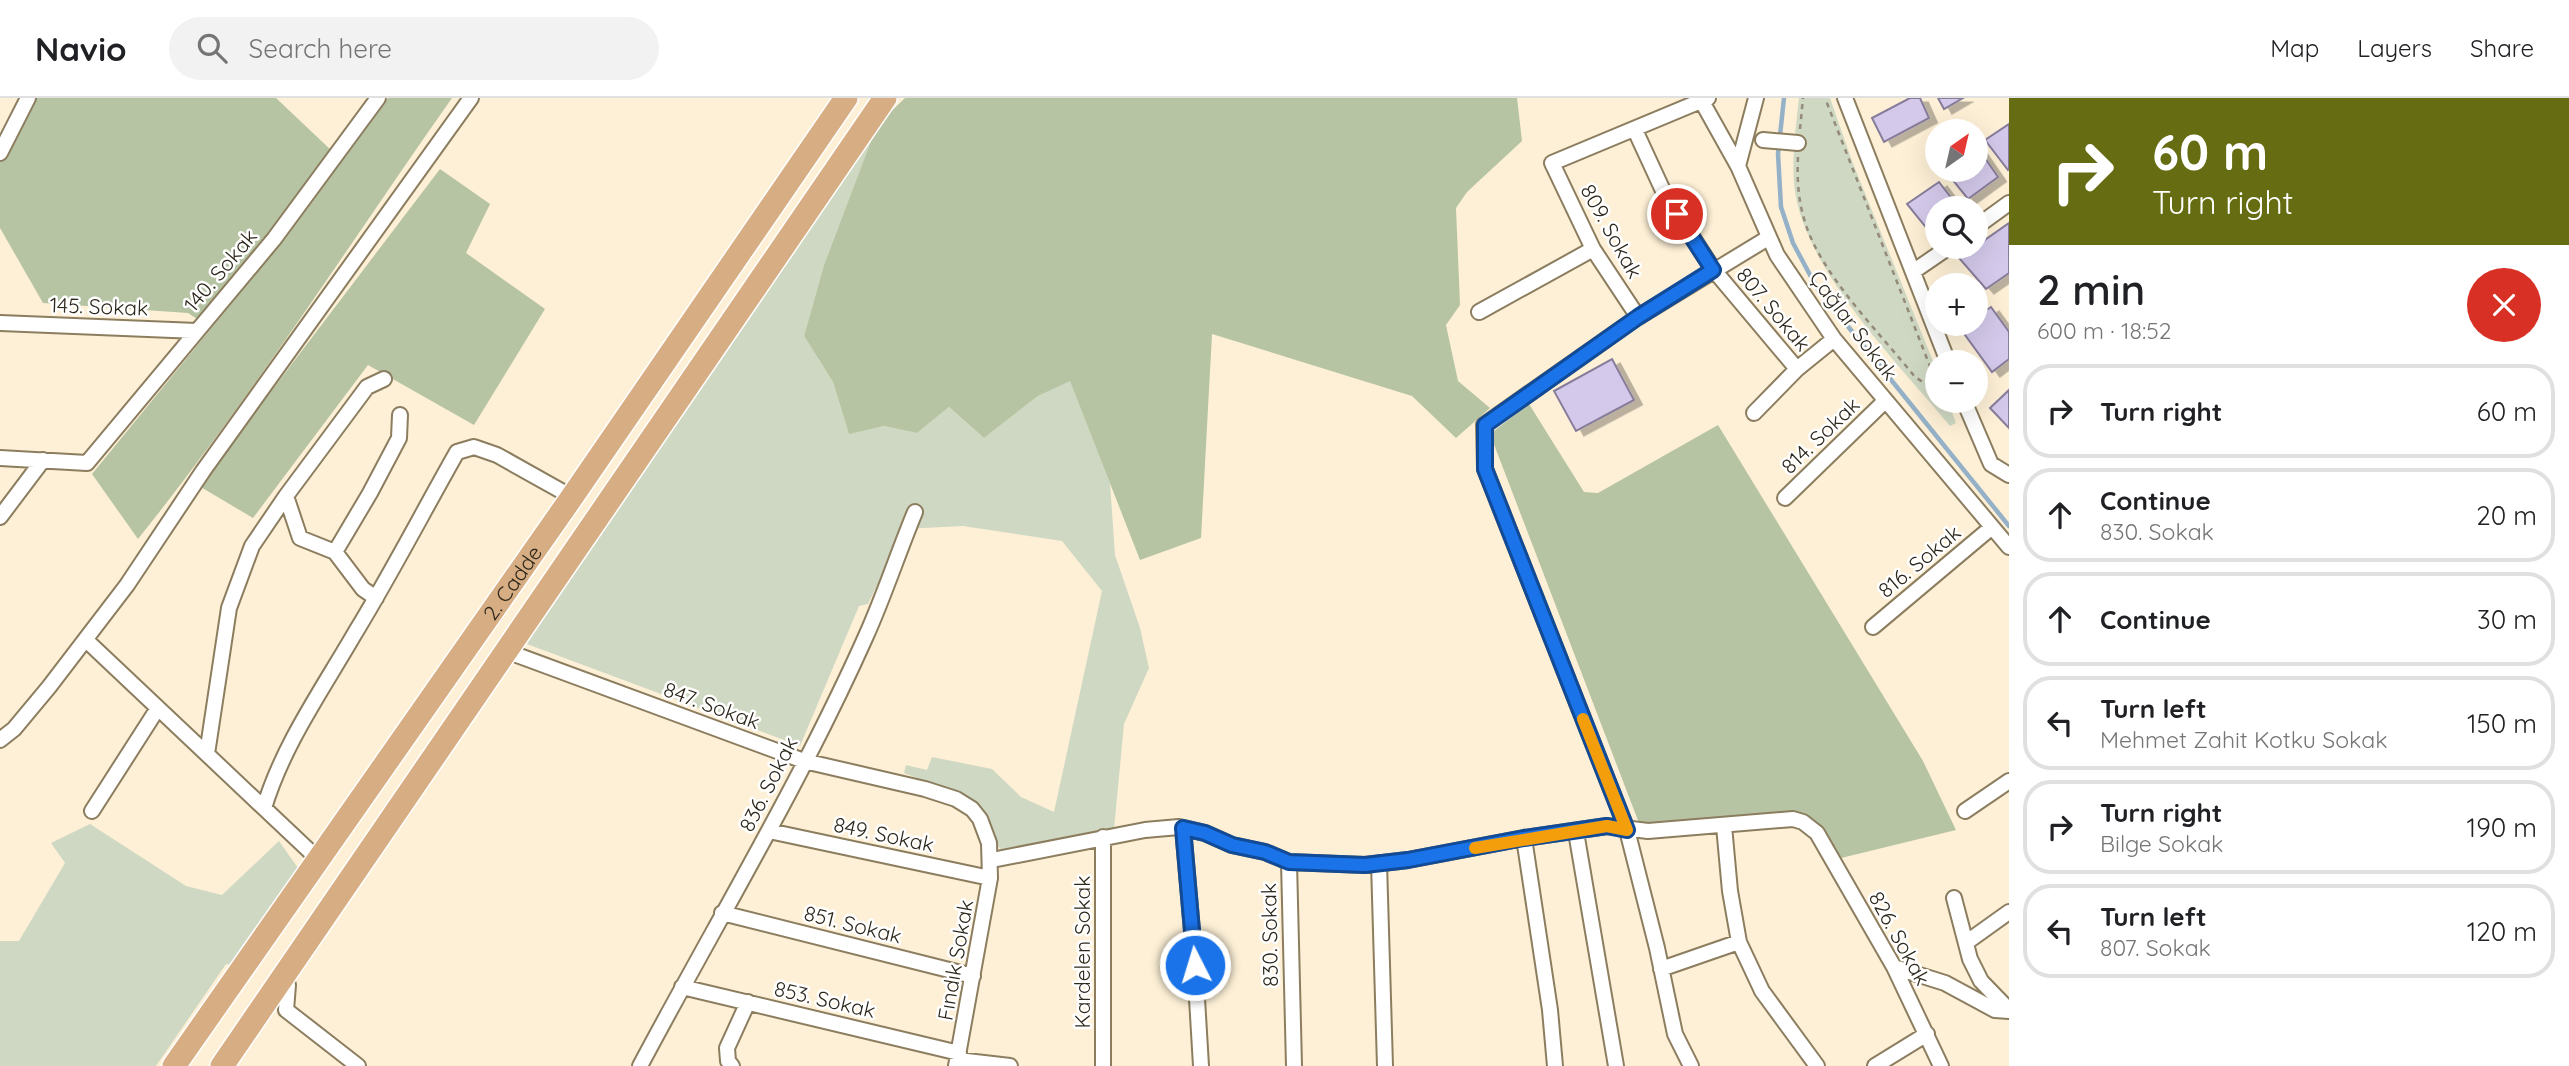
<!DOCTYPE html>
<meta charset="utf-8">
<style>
body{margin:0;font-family:Quicksand,sans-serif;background:#f2f2f2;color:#202124;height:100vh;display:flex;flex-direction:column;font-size:26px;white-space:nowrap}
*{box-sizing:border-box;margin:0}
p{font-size:23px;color:#757577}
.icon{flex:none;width:38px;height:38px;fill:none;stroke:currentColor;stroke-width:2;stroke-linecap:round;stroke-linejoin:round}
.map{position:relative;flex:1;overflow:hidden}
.sheet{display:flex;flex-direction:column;background:#fff;width:560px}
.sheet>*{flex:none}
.banner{background:#666c11;color:#fff;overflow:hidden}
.needle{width:46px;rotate:34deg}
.tools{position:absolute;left:1925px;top:21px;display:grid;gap:14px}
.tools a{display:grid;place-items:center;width:63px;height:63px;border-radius:50%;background:#fff;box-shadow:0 7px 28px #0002;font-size:35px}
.pin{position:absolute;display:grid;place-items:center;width:60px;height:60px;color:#fff;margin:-30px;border:4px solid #fff;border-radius:50%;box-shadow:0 2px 7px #0007}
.me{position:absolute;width:77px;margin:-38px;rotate:355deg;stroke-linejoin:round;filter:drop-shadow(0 0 5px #0008)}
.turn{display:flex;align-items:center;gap:24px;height:147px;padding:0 28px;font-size:32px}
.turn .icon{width:91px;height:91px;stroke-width:2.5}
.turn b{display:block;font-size:49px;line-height:60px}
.round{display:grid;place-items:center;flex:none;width:74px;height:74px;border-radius:37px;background:#f2f2f2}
.overview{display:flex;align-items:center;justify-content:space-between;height:119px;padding:0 28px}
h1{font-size:42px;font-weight:600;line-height:52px}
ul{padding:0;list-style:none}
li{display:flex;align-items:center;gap:21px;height:94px;margin:0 14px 10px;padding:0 14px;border:4px solid #e0e0e0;border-radius:28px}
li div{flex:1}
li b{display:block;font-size:26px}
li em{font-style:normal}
header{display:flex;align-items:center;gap:42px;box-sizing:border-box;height:98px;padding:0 35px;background:#fff;border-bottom:2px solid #e0e0e0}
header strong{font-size:33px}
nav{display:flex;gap:38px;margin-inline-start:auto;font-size:24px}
.search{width:490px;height:63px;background:#f2f2f2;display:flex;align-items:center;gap:18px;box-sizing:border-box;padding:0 24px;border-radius:38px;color:#757577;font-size:26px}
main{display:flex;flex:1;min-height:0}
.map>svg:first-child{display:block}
.green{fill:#cfd8c3}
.forest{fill:#b6c4a4}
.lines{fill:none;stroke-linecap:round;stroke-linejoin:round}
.stream{stroke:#95b1c8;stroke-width:4.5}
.building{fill:#d4c9ea;stroke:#877d9b;stroke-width:2;filter:url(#shadow)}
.minor-casing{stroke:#8c7d5f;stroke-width:18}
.primary-casing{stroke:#fff;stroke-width:26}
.path{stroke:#948b78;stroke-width:2.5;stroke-dasharray:5 5;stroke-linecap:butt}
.minor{stroke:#fff;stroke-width:14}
.primary{stroke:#d7ad83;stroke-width:23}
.route-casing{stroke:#114b97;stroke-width:18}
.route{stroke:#1a73e8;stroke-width:12}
.slow{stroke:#f59e0b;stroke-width:12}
.labels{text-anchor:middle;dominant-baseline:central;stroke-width:5;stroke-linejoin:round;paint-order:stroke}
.street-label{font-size:21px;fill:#2e281c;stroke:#fff}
</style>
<header>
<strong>Navio</strong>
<div class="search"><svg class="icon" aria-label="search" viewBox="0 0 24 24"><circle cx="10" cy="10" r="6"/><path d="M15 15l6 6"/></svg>Search here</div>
<nav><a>Map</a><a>Layers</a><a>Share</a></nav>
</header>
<main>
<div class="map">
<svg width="2009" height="968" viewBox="0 0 2009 968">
<defs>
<filter id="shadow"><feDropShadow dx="8" dy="4.5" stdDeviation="0" flood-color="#0004"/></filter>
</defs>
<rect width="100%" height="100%" fill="#fdf0d6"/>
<path class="green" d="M1799,0H1830L1852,63L1937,273V303H1948L1956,325L1950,328C1898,265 1801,169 1794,85C1792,57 1796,28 1799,0Z
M877,27L824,167L804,238L833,284L849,335L884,328L917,335L949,309L984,340L1038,298L1070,282L1110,385L1115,457L1140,530L1149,570L1124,626L1114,731L1003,754L953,694L904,675L906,667L927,672L932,659L992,671L1021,699L1054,714L1102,493L1062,443L963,428L904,431L868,506L859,508L800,648L519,543Z
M90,726L186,788L222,797L279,743L303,777L230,867L226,866L156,968H0V843H19L65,765L51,745Z"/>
<path class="forest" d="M20,0H276L332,53L215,205L197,221L188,215L43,205L0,130V41Z
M388,0H452C348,148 251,300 138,441L92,376L270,158Z
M905,0H1517L1522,43L1467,94L1456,110L1460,207L1446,227L1458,283L1490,310L1456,340L1412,298L1212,236L1201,440L1140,462L1070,283L1038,298L984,340L949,309L917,335L884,328L849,336L833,284L804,238L824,167L877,27Z
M440,71L490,106L466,155L545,211L474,327L368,267L253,420L199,388Z
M1529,306L1584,394L1598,395L1718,327L1923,663L1956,732L1837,761L1801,717L1639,725L1490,336Z"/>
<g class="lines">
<path class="stream" d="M1784,0L1778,56L1781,109L1793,145L1817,190L2009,428"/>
</g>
<path class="building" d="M1910,0H1920L1929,20L1884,44L1872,20Z
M1938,0H1963L1944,11Z
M2009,26V71L2008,72L1985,42Z
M1978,50L1998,79L1968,101L1947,75L1951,72H1976V52Z
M1939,84L1959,110H1937V126L1928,132L1907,106Z
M2009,125V175L1986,191L1959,160Z
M1991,209L2009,234V261L1992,274L1960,230L1966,226H1976V219Z
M1612,261L1634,302L1576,333L1554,293Z
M2009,292V330L1990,310Z"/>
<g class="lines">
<defs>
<path id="minor" d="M1700,0L1738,68
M1756,0L1738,68L1777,157L1834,241L2009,449
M1845,0L1948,264
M1635,32L1665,97L1713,171L1797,271
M1763,42L1798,45
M0,55L28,0
M1976,129L2009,105
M1914,173L1949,149
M1479,214L1593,151
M1638,219L1593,151L1552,65L1708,0
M0,225L197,233
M1964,303L1991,366L2009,377
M1754,315L1797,271L1834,241
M0,360L87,365L274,141L378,0
M286,398L300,440L335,454L363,491L376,500
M1785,400L1885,303
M0,419L43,362
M335,454L370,395L399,340L400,317
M1873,529L1992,429
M86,542L319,762
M506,553L804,663L925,691L956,701L972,711L980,721L989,745L990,780L956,968
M0,642L14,631L49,589L127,487L203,373L471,0
M207,656L229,510L252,448L286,398L367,289L384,281
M264,710C283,647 322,592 355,535C391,476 423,414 457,354L474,349L497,357L572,399
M92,713L158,610
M1965,713L2009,683
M1724,728L1730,793L1739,844
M1183,730L1195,867L1201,968
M769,733L990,780
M1576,734L1616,968
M1103,739V968
M1524,740L1550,912L1555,968
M992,762L1145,732L1179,729L1205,735L1232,747L1265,754L1289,764L1294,968
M1289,764L1365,767L1408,762L1524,740L1607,728L1648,733L1793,721L1803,724L1817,735L1894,869L1941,968
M1379,765L1385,968
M1954,800L1970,861L1981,883L2009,912
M722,815L973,878
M1967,844L2009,814
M1894,869L1945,885L1995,912L2009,913
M1661,871L1739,844L1762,893L1817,968
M281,880L288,887L286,912L358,968
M682,889L959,955
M958,962L1010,968
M640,968C716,825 800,686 866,538C884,498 898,455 915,414
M732,968L728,963L727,950L748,904
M1691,968L1675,936L1657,850L1627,732L1485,371L1484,327L1638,219L1768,140
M1875,968L1927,936"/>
<g id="primary">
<path id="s1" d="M174,968L572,399L846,0"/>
<path d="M222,968L885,0"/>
</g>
</defs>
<use href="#minor" class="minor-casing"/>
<use href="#primary" class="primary-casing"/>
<path class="path" d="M1800,31L1803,0
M1798,59C1797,81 1798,102 1805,124C1821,177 1880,235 1915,279L1926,286L1931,284L1933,276L1825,0"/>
<use href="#minor" class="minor"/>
<use href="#primary" class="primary"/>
</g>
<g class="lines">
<defs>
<path id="route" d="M1195,867L1183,730L1205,735L1232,747L1265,754L1289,764L1365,767L1408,762L1524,740L1607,728L1627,732L1485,371V327L1638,219L1713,172L1677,116"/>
</defs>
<use href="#route" class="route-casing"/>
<use href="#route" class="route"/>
<path class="slow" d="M1475,750L1607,728L1627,732L1583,621"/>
</g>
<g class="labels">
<g class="street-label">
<text transform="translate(1612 133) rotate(61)">809. Sokak</text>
<text transform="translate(220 172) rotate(-50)">140. Sokak</text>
<text transform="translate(99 208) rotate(2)">145. Sokak</text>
<text transform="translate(1774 211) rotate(50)">807. Sokak</text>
<text transform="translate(1854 227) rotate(53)">Çağlar Sokak</text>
<text transform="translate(1820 337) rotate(-44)">814. Sokak</text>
<text transform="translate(1919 463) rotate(-40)">816. Sokak</text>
<text stroke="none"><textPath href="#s1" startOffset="590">2. Cadde</textPath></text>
<text transform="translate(712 607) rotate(20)">847. Sokak</text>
<text transform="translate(768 686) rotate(-63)">836. Sokak</text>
<text transform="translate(884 736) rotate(12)">849. Sokak</text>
<text transform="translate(853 826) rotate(14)">851. Sokak</text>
<text transform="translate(1269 837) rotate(-91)">830. Sokak</text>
<text transform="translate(1900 840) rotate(61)">826. Sokak</text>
<text transform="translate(1082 854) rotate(-90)">Kardelen Sokak</text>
<text transform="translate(955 862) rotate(-80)">Fındık Sokak</text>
<text transform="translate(825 901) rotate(13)">853. Sokak</text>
</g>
</g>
</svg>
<div class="tools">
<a><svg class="needle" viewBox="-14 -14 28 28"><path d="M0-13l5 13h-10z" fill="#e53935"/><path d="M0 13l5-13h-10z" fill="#757577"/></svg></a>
<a><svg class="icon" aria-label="search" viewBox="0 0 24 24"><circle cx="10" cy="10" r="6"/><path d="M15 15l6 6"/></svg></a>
<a>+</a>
<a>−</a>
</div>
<div class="pin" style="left:1677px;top:116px;background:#d93025"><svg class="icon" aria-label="arrive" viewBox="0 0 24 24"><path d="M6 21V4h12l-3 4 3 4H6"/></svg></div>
<svg class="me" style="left:1195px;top:867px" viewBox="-20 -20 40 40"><circle r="17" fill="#1a73e8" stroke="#fff" stroke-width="3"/><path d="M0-11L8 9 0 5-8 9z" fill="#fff"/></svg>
</div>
<section class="sheet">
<div class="banner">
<div class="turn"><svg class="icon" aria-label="right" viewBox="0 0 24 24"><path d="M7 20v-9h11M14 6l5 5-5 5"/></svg><div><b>60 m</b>Turn right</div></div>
</div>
<div class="overview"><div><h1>2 min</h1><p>600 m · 18:52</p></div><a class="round" style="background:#d93025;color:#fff"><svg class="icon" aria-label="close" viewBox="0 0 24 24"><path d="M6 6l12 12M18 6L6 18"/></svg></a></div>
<ul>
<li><svg class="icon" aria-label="right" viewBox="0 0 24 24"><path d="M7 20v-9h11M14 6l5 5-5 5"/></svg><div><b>Turn right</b></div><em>60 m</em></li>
<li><svg class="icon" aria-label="ahead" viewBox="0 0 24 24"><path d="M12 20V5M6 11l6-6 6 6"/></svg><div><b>Continue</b><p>830. Sokak</p></div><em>20 m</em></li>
<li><svg class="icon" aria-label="ahead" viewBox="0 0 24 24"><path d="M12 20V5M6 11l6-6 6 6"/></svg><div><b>Continue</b></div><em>30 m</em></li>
<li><svg class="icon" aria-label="left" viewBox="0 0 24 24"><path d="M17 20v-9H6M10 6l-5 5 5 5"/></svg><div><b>Turn left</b><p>Mehmet Zahit Kotku Sokak</p></div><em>150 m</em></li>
<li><svg class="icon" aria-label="right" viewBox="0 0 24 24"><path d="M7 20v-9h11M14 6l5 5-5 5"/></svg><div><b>Turn right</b><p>Bilge Sokak</p></div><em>190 m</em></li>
<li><svg class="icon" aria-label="left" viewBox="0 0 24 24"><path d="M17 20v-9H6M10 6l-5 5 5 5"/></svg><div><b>Turn left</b><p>807. Sokak</p></div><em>120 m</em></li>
</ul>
</section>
</main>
